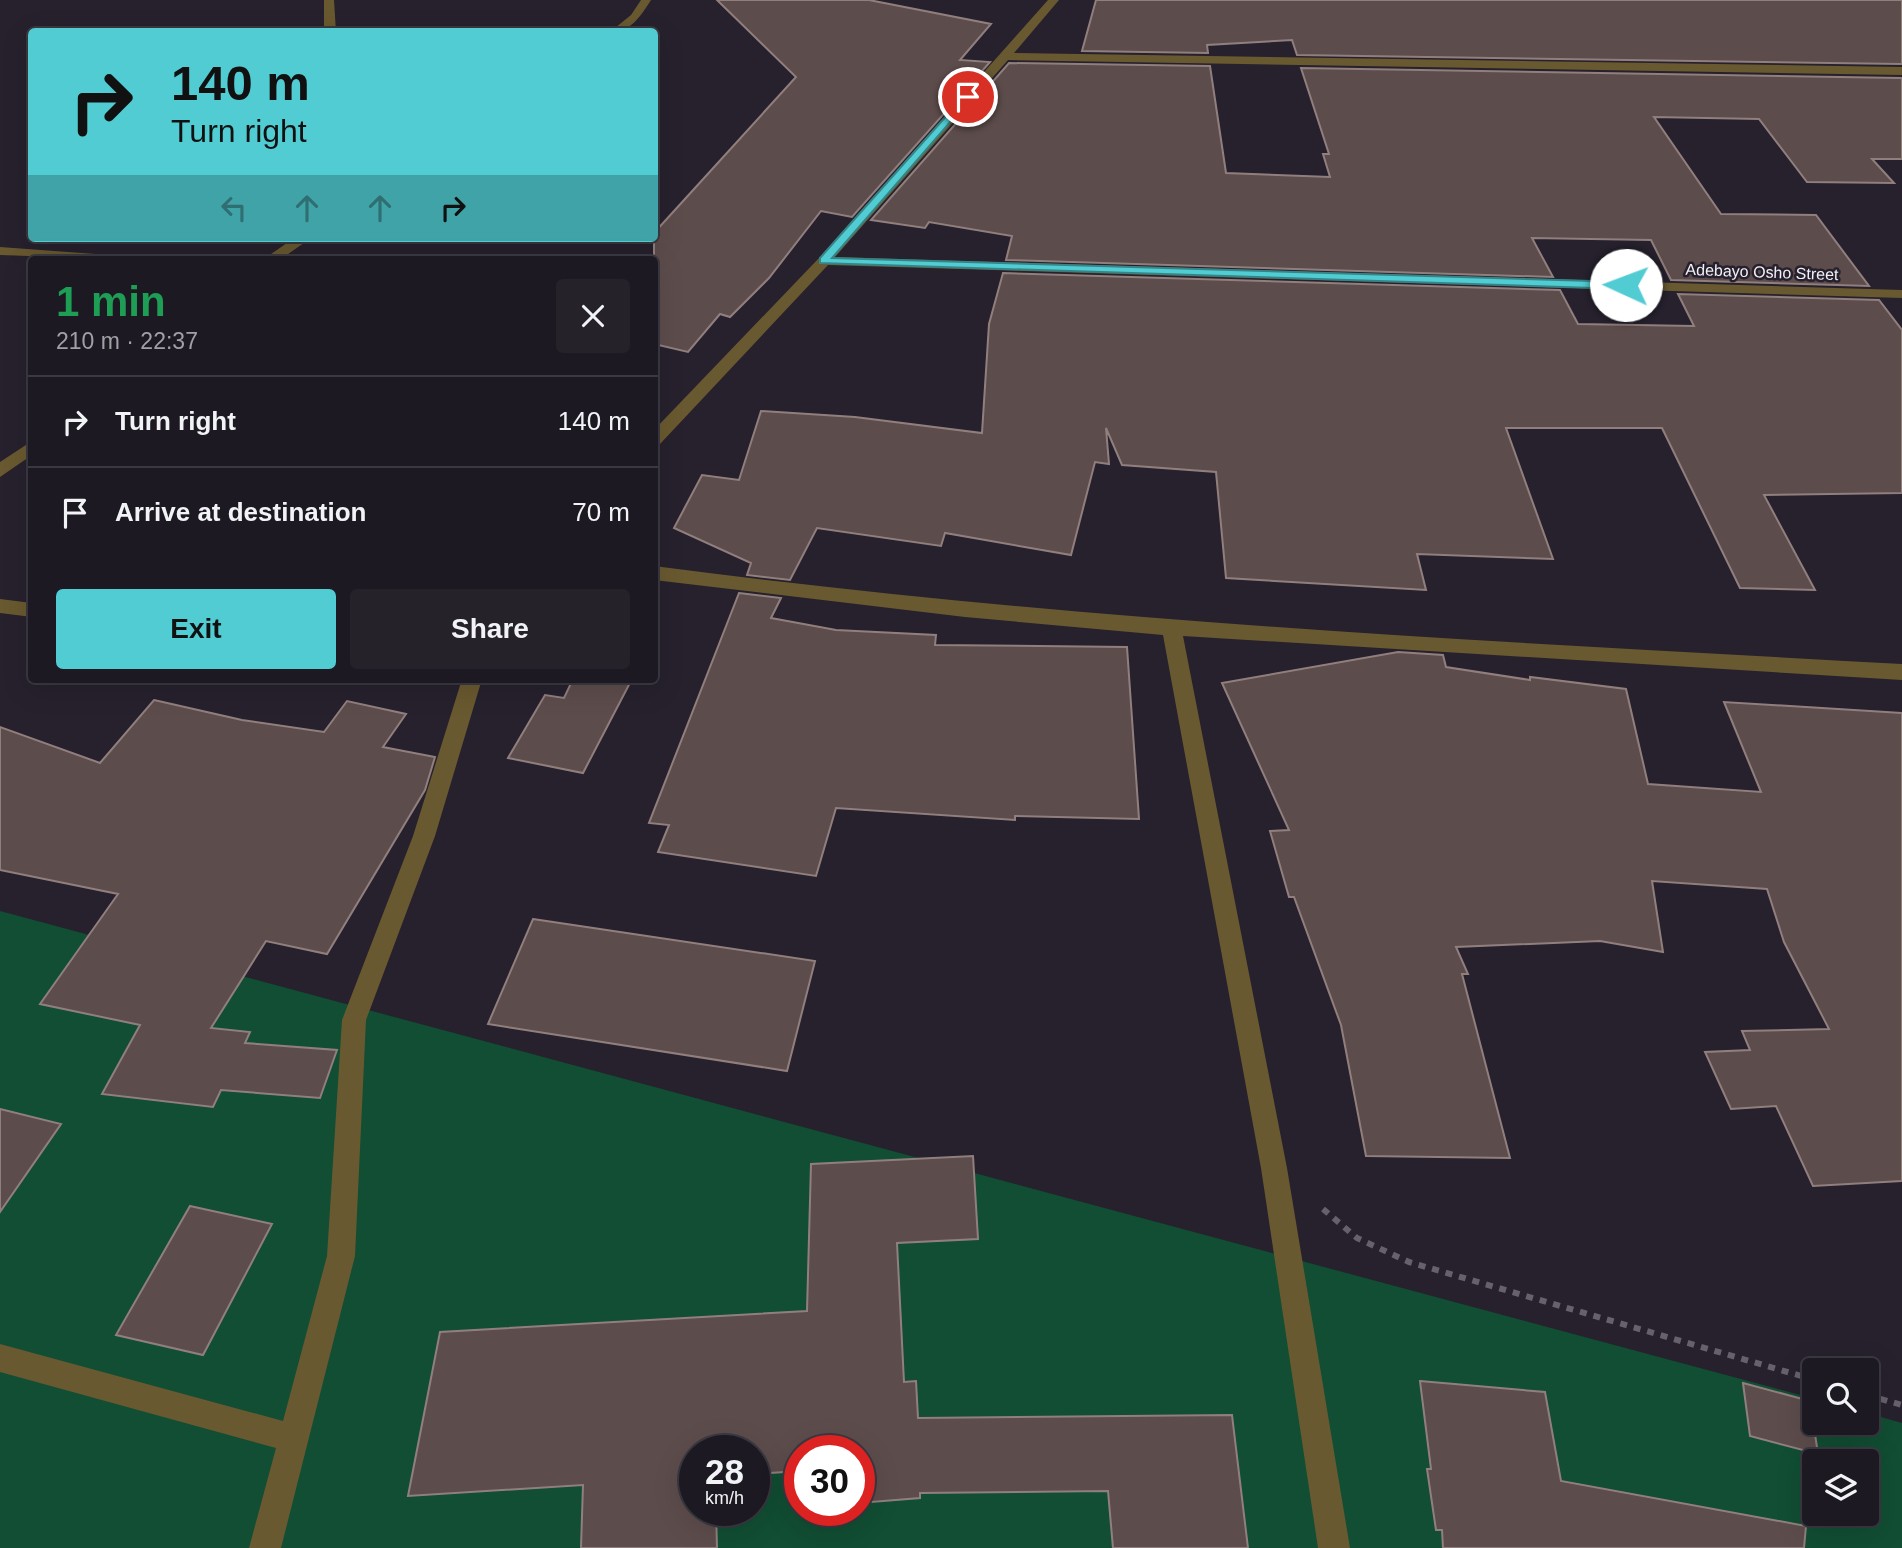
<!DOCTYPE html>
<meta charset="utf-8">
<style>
body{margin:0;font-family:Helvetica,sans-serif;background:#25222a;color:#f1f3f6;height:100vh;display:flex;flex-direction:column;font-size:26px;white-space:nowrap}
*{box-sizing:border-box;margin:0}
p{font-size:23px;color:#a0a0a5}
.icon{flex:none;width:38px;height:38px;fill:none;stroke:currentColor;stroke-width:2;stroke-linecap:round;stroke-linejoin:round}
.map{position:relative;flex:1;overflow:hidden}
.panel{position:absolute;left:28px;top:256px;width:630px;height:427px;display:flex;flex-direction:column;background:#1c1922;border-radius:7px;box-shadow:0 7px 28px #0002,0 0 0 2px #3a3840}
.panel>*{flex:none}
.banner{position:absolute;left:28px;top:28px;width:630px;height:214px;border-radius:7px;box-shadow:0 7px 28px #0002,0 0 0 2px #3a3840;background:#51ccd2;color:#111;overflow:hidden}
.fabs{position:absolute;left:1802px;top:1358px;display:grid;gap:14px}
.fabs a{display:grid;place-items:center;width:77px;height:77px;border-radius:7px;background:#1c1922;box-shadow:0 7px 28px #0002,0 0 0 2px #3a3840;font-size:35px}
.speed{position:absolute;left:679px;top:1435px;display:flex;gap:14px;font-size:35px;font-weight:700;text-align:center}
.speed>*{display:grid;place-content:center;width:91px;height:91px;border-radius:50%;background:#1c1922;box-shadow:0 7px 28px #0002,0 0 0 2px #3a3840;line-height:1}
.speed small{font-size:18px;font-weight:400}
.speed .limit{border:10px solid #d22;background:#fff;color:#111}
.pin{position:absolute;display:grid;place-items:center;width:60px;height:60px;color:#fff;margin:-30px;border:4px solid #fff;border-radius:50%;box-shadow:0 2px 7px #0007}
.me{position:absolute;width:77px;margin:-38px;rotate:272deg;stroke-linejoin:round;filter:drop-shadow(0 0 5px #0008)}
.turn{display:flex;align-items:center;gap:24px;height:147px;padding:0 28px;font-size:32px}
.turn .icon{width:91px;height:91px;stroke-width:2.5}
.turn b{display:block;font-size:49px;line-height:60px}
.lanes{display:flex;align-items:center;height:66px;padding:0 28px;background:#0003;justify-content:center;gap:35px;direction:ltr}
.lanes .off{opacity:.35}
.round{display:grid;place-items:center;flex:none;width:74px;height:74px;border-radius:7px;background:#25222a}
.head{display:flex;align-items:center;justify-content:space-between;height:119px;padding:0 28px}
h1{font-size:42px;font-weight:800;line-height:52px;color:#1e9e55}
.button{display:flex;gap:14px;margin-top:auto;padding:14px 28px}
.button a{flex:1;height:80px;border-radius:7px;background:#51ccd2;color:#111;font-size:28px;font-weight:800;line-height:80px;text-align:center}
.button a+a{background:#25222a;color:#f1f3f6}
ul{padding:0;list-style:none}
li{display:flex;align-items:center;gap:21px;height:91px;padding:0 28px;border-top:2px solid #3a3840}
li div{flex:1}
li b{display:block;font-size:26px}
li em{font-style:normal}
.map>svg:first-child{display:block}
.green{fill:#114e33;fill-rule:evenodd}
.building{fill:#5d4c4c;stroke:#917f7e;stroke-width:2}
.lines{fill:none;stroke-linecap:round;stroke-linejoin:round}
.path{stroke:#66626c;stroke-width:6;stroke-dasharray:7 7;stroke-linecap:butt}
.minor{fill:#695930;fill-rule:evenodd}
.route{fill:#51ccd2;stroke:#358588;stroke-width:2}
.labels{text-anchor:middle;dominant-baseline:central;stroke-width:5;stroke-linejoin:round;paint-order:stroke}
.far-street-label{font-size:16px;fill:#f2eff7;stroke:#26212d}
</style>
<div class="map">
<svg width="1902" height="1548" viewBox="0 0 1902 1548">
<rect width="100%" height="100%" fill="#26212d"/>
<path class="green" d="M0,911L1815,1399V1423H1867V1413L1902,1423V1548H0ZM695,1451H754V1510H695ZM800,1451H859V1510H800ZM1815,1461H1867V1514H1815Z"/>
<path class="building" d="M717,0H869L991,24L960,60L990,62L852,217L821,211L769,278L730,317L720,314L688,352L654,344V233L796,77Z
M1096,0H1902V64L1297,55L1292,40L1207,45L1208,53L1082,51Z
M1009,63L1210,66L1226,173L1330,177L1323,154H1329L1301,68L1902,78V159H1872L1894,183L1807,182L1759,119L1654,117L1721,214L1816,215L1869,286L1671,280L1651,240L1532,238L1553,277L1006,260L1012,236L929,222L925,228L871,220Z
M1003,273L1560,290L1578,324L1694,326L1678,294L1879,300L1902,330V493L1764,495L1815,590L1740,588L1662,428H1506L1553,559L1417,554L1426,590L1226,578L1216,472L1122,465L1106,428L1109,464L1095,462L1071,555L945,533L941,546L817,528L790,580L747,575L751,563L674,528L702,475L739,480L761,411L855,417L982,433L989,324Z
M739,593L781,598L771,618L836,630L936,635L935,645L1127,647L1139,819L1015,816V820L836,808L816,876L658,852L669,825L649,823Z
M1398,652L1443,655L1446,667L1530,680V677L1626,689L1648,784L1761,792L1724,702L1902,713V1181L1813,1186L1776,1106L1731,1109L1705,1052L1750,1050L1742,1031L1829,1029L1784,942L1767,889L1652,881L1663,952L1600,941L1456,947L1468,974H1462L1510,1158L1366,1156L1341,1025L1294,897H1289L1270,831L1289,830L1222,683Z
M573,679H632L583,773L508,758L545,695L564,698Z
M154,700L242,720L324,732L347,701L406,714L383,747L435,757L425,790L327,954L266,941L211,1028L250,1032L245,1043L337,1050L320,1098L221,1090L213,1107L102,1094L140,1025L40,1004L118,894L0,870V727L100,763Z
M533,919L815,961L787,1071L488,1024Z
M0,1109L61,1124L0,1212Z
M973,1156L978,1239L897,1243L904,1382L916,1381L918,1418L1232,1415L1248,1548H1113L1108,1491L920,1493V1498L859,1503V1451H800V1471L754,1474V1451H695V1510H716L717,1548H581L583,1485L408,1496L440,1332L807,1311L811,1164Z
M190,1206L272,1224L203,1355L116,1335Z
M1420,1381L1545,1392L1561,1481L1806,1526L1804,1548H1443L1442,1530H1436L1427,1469H1431Z
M1743,1383L1810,1401L1818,1454L1750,1436Z"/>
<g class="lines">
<path class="path" d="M1323,1209L1357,1238L1409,1262L1815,1380
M1867,1395L1902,1405"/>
<path class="minor" d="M324,0H334L336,32H324Z
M641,0H651C640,17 631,32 610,32L631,15Z
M1048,0H1059L1014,53L1902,67V75L1008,60L835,257L1902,290V298L828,265L660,444L654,445V430L819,258Z
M294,238H311L281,259H264Z
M0,247L109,255L116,259L0,255Z
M32,441V455L0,477V462Z
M654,566C1069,621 1485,641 1902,664V680L1183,636L1287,1168L1350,1548H1318L1261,1168L1163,635L965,617L654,580Z
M0,599L32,603V617L0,613Z
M462,679H482L435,836L366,1020L355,1256L281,1548H249L276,1448L0,1372V1344L283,1421L327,1256L342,1020L413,836Z"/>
</g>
<path class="route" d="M965,95L972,97L832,258L1626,282L1631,285L1626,289L820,263V258Z"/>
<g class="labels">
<g class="far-street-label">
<text transform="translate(1762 272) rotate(2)">Adebayo Osho Street</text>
</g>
</g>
</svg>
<div class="fabs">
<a><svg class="icon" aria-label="search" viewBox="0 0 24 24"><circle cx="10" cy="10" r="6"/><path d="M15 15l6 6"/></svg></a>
<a><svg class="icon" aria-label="layers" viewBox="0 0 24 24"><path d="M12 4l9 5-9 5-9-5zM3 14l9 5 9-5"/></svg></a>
</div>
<div class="speed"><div>28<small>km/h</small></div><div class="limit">30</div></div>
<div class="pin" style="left:968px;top:97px;background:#d93025"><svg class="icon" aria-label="arrive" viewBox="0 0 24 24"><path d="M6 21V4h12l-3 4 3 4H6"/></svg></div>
<svg class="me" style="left:1626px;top:285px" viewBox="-20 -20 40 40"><circle r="19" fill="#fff"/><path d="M0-13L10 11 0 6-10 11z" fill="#51ccd2"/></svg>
<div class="banner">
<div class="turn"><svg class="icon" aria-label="right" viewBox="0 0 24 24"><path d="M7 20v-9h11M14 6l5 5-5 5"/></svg><div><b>140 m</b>Turn right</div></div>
<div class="lanes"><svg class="icon off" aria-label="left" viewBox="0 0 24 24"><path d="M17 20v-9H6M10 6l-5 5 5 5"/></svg><svg class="icon off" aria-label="ahead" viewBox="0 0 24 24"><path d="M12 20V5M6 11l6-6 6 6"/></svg><svg class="icon off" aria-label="ahead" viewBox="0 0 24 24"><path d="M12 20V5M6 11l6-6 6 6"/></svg><svg class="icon" aria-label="right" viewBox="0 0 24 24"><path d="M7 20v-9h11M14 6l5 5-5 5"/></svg></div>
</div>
<section class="panel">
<div class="head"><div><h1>1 min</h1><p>210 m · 22:37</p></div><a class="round"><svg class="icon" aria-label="close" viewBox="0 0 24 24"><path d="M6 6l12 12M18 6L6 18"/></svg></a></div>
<ul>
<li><svg class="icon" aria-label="right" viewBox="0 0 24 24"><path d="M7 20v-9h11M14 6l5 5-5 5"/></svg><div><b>Turn right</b></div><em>140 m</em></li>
<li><svg class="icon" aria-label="arrive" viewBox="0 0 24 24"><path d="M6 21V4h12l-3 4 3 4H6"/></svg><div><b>Arrive at destination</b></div><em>70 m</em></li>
</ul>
<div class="button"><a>Exit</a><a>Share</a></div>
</section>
</div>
